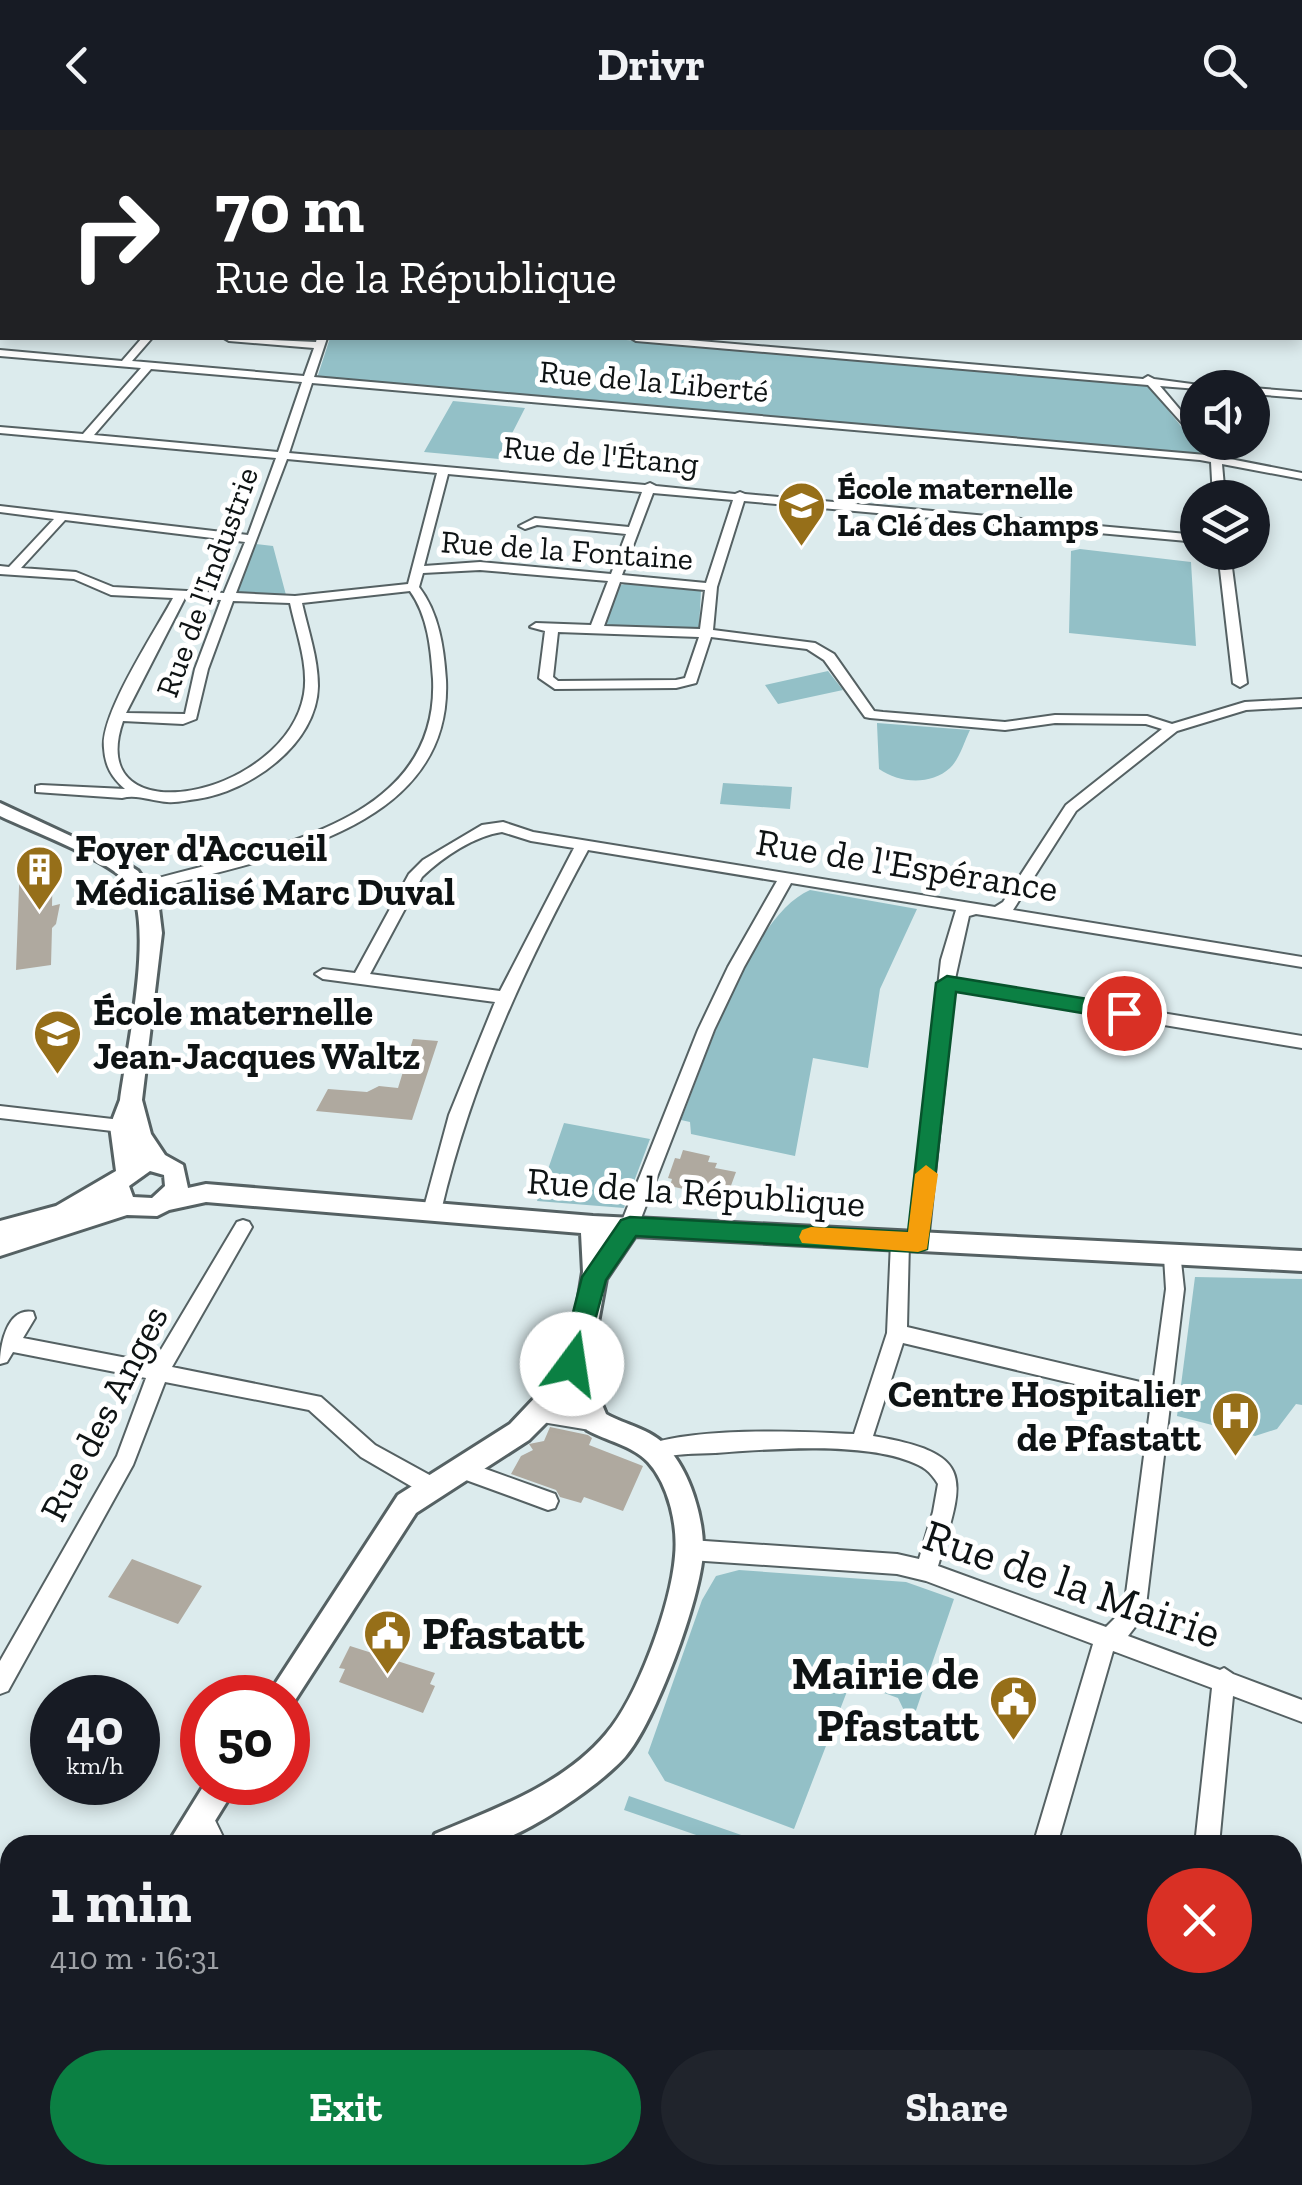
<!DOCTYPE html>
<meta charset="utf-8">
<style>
body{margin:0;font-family:"Zilla Slab",serif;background:#20242c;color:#f1f3f6;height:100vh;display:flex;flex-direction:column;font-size:38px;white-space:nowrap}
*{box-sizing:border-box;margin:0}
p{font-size:32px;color:#9ea1a6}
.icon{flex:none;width:55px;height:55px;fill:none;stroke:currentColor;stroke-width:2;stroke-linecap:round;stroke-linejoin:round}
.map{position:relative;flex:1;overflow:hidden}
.sheet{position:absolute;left:0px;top:1705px;width:1302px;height:350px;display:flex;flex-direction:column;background:#171b24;border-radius:30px 30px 0 0;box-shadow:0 5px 15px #0003}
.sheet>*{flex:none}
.hud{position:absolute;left:0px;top:0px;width:1302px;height:210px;box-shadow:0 5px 15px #0003;background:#202124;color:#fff;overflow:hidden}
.tools{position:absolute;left:1180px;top:240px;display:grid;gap:20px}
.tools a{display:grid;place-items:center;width:90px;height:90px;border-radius:50%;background:#171b24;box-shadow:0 5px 15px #0003;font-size:50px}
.speed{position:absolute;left:30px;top:1545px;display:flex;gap:20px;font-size:50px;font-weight:700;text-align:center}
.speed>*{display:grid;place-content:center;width:130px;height:130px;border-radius:50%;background:#171b24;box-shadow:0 5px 15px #0003;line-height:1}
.speed small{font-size:25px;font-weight:400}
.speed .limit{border:15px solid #d22;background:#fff;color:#111}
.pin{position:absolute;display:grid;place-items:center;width:85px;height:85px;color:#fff;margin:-42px;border:5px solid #fff;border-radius:50%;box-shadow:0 2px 10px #0007}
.me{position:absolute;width:110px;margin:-55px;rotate:14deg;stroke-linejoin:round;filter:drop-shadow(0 0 8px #0008)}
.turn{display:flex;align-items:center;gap:35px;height:210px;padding:0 50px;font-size:45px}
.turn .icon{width:130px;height:130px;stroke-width:2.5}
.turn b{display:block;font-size:70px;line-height:85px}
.round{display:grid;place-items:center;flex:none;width:105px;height:105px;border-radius:52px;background:#20242c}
.head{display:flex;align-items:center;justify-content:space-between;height:170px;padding:0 50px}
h1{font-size:60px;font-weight:700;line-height:75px}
.button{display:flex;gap:20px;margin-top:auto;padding:20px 50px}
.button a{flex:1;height:115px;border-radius:60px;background:#0b8043;color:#fff;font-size:40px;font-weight:700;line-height:115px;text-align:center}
.button a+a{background:#20242c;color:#f1f3f6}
header{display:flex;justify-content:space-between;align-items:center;height:130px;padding:0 50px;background:#171b24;font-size:45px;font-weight:700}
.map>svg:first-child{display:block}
.green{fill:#93c0c7}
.building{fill:#afa99f}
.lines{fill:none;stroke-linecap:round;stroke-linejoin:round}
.minor-casing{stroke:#556163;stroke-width:4}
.major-casing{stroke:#556163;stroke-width:6}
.highway-casing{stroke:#556163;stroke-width:5}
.minor{fill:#fff;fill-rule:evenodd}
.major{fill:#fff;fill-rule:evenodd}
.highway{fill:#fff;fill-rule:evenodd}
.rail{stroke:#6a7475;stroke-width:2.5;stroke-dasharray:8 4;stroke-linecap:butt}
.route{fill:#0b8043;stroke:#07532c;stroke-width:2.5}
.slow{fill:#f59e0b}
.labels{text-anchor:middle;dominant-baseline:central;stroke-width:10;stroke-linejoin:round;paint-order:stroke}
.far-street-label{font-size:32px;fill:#0e1314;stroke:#fff}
.far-poi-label{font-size:32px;font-weight:bold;fill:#0e1314;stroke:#fff;text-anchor:start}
.poi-label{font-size:38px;font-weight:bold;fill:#0e1314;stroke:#fff;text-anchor:start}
.street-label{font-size:38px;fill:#0e1314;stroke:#fff}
.near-street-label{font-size:45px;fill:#0e1314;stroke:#fff}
.near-poi-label{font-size:45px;font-weight:bold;fill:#0e1314;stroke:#fff;text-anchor:start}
</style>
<header><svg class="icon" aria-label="back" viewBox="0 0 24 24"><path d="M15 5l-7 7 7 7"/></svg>Drivr<svg class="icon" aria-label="search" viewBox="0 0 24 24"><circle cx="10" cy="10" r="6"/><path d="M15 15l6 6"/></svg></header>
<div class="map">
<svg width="1302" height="2055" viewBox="0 0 1302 2055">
<rect width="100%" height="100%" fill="#dcebed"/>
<path class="green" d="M330,208H601L1114,249L1147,254L1205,326L317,248Z
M453,271L525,278L499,329L424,322Z
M256,414L273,416L286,465L237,463Z
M1080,419L1191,432L1196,516L1069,503L1071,421Z
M625,454L701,461L699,499L605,495L617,456Z
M828,541L843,560L778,574L765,555Z
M877,594V593L970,600C965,610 959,630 950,638C930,656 899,653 879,639Z
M723,653L792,657L790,679L720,674Z
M810,760L917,779L880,859L868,938L813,928L795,1026L691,1004L690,992L681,990C706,929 750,786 810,760Z
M564,993L650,1009L624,1078L537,1071Z
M1195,1147L1302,1149V1275L1296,1274L1277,1299L1255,1306L1177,1286Z
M739,1440L906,1452L954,1469L911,1595L898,1568L851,1551L794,1699L665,1651L648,1623L702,1470L716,1446Z
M629,1666L750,1708L753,1715H725L624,1680Z"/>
<path class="building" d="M53,725L52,776L60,774L56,794L52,798L51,835L16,840L20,730Z
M413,909L438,911L412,990L316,981L328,959L367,962L379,956L398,958Z
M683,1020L710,1026L708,1032L717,1033L715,1038L736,1042L729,1061L700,1054L697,1062L670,1056L672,1049L668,1048L675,1028L680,1029Z
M550,1297L588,1305L592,1308L589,1315L643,1336L623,1381L584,1367L581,1373L560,1367L556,1360L511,1344L521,1326L533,1320L529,1314L544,1311Z
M132,1429L202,1456L178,1494L108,1467Z
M350,1516L435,1543L430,1554L435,1556L423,1583L339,1552L345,1539L339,1538Z"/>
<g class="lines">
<defs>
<path id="minor" d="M0,161H2V167H0Z
M0,185H2V191H0Z
M142,208H152L132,231L304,246L314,218L229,211L224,208L316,212L317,208H327L314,247L1206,325L1211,321L1220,327L1302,343V349L1222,334L1225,368H1213L1211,332L1200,330L312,253L289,323L645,355L650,353L656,356L735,364L740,362L745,364L1198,405V412L744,371L717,457L713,500L815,513L834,524L874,581L883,582L1005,592L1055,585L1147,586L1172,594L1245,572L1302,569V577L1246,580L1177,601L1076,681L1013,780L1302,827V837L976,784L969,786L955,849L1302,906V918L954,860L928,1112L925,1117H913L910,1112L941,830L956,780L791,753L744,837L714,900L638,1096L635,1101H623L620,1096L698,900L728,837L777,751L588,720C525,836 471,952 441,1081L438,1086H426L423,1081L449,985L495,872L323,849L315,844L323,839L355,843L409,744L423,730L482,695L503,692L533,702L995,777L1003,772L1066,675L1162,599L1146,594L1055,593L1005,600L870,588L865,587L824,530L807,519L711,507L696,553L676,558L555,559L539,548L545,501L530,497L536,493L591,495L608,451L480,440L423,443L419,457C439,483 444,518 446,550C453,706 254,730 143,762L138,760L136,757L138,754C245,720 440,703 433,549C431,519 428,486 410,461L302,473C308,500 318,528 318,556C317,614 251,661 197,669C188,670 177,673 167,672C151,671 137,664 122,668L36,662V656L41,655L125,659C112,648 105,636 104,618C100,584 156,500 173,468L111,465L74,449L0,444V436L9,437L54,389L0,382V376L248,405L276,328L0,303V297L83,304L141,238L0,226V220L122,231ZM151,239L302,252L278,322L94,305ZM287,329L437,343L408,454L295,466L236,463ZM448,344L642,362L629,397L535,388L519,396L525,399L537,395L626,404L611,444L480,432L424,436ZM653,363L733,370L706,453L622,445ZM65,390L245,412L224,463L113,457L76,442L21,438ZM620,452L705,460L700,499L604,496ZM185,468L221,470L195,539L185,584L126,583ZM233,471L290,473C296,502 309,535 304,564C286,667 82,709 123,591L183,594L196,589L208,539ZM558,502L699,507L685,548L676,550L558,551L553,547ZM502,702L531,711L574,718L500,861L370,844L422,747C443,727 474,706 502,702Z
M631,208H665L1143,249L1148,246L1154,249L1222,258L1198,259L1160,256L1198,301V311L1148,255L636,211Z
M1252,258L1302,262V268L1252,264Z
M1218,422H1230L1247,553L1240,557L1233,553Z
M0,976L121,990L130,996L121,1002L0,988Z
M243,1090L249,1092L252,1097L172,1237L321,1267L375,1315L435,1348L438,1355L435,1362L428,1364L421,1362L361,1327L309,1280L165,1252L133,1335L8,1561L0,1564V1531L117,1326L146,1248L13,1222L7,1232L0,1234C0,1215 7,1177 33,1182L35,1188L23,1208L153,1233L237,1092Z
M900,1105L906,1107L909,1112L907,1197L1153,1255L1166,1159L1164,1127L1166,1122H1180L1184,1159L1145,1484L1128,1506L1220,1540L1224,1538L1233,1544L1302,1570V1592L1233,1566L1219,1715H1195L1212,1558L1113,1521L1057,1715H1033L1093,1514L926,1451L897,1444L690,1430L683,1427L679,1420L683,1413L690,1410L897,1424L919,1429L933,1382L938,1354C930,1341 923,1336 909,1331C858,1312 770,1319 715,1323C695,1324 673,1323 654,1330L647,1327L644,1321L647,1315C696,1297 800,1301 854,1304L887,1203L891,1112L894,1107ZM903,1213L1151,1272L1124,1479L1106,1497L938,1436C964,1348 978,1324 873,1306Z
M542,1274L596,1283L603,1286L606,1292L603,1298L596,1301L542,1292L535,1289L532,1283L535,1277Z
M466,1327L480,1337L555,1364L558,1371L555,1378L548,1380L466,1350L456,1336L459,1330Z
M201,1674L209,1678L227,1715H203L189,1686L193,1678Z
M1292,1852L1302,1856V1882L1292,1878Z
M1292,2033L1299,2035L1302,2044L1298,2055H1264L1269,2045H1292Z
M552,2045H596L601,2055H556Z
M798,2045H828L824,2055H793Z
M916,2045H946L951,2055H920Z"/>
<path id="major" d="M0,673L118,728L138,741L158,770L162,803L142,970L151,1004L165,1025L183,1035L188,1058L206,1054L593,1086L1302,1121V1141L635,1106L606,1149L597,1198L584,1232L606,1284C625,1295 651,1299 666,1316C690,1341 704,1388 703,1422C701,1468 655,1593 625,1627C599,1656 522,1709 484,1715C467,1718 448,1715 431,1715L435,1704C495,1679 563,1655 606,1604C638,1567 671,1475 675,1426C678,1396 669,1355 648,1332C632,1315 606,1311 587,1300L570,1260L546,1293L529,1310L416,1383L290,1578L288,1579V1568H266L398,1365L510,1294L544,1258L564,1222L578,1173L583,1142L581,1103L206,1072L169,1080L157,1086L127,1085L0,1126V1091L56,1076L116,1041L110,996L120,970C126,922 158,784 125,750C102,727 31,701 0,686ZM150,1041L164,1045L165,1056L152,1068L133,1067L129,1056Z
M206,1652H239L200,1715H167Z
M10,1964V2012L0,2016V1968Z"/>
<path id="highway" d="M0,84H2V92H0Z
M1300,112H1302V120H1300Z"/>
</defs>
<use href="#minor" class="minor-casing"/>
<use href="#major" class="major-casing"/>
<use href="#highway" class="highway-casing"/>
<use href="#minor" class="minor"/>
<use href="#major" class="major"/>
<use href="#highway" class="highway"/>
<path class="rail" d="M1020,0L1036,2
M1066,0L1082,2
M1105,0L1117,2"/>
</g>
<path class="route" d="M947,846L1124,875L1135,883L1124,890L956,862L927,1119L918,1122L636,1106L606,1150L581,1242L572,1245L563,1242L560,1234L582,1147L621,1090L630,1087L908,1102L936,853Z"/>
<path class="slow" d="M926,1035L938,1044L927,1119L918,1122L802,1113L799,1107L802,1100L811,1097L908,1102L915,1044Z"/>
<defs>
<symbol id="school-pin" viewBox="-11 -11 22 30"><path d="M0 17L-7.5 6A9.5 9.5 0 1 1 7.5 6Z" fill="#966f19" stroke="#fff"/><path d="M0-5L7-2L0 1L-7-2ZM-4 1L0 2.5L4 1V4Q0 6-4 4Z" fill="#fff"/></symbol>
<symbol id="building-pin" viewBox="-11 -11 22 30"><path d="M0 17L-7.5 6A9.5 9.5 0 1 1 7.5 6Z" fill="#966f19" stroke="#fff"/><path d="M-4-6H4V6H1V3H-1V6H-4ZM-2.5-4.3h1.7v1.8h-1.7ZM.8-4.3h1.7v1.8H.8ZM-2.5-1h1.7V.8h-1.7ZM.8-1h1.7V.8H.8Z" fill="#fff"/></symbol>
<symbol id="hospital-pin" viewBox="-11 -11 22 30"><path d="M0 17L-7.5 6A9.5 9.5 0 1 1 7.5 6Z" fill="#966f19" stroke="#fff"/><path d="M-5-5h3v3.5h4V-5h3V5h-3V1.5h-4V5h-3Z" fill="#fff"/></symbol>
<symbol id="civic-pin" viewBox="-11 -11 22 30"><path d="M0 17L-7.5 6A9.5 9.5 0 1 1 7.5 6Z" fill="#966f19" stroke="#fff"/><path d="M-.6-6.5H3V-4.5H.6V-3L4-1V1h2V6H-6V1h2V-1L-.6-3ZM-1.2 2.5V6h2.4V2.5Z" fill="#fff"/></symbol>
</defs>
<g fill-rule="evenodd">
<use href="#school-pin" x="774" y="348" width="55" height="75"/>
<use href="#building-pin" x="12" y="712" width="55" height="75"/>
<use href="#school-pin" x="30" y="876" width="55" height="75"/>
<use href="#hospital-pin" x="1208" y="1258" width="55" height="75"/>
<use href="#civic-pin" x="360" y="1476" width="55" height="75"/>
<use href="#civic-pin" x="986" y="1542" width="55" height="75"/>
</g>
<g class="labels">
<g class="far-street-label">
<text transform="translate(654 251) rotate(5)">Rue de la Liberté</text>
<text transform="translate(601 325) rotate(5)">Rue de l'Étang</text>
<text transform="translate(567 420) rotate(4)">Rue de la Fontaine</text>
<text transform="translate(207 452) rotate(-70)">Rue de l'Industrie</text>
</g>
<g class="far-poi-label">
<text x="837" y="358">École maternelle<tspan x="837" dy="37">La Clé des Champs</tspan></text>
</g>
<g class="poi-label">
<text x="75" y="718">Foyer d'Accueil<tspan x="75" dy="44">Médicalisé Marc Duval</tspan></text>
<text x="93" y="882">École maternelle<tspan x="93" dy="44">Jean-Jacques Waltz</tspan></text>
<text x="1201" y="1264" text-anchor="end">Centre Hospitalier<tspan x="1201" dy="44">de Pfastatt</tspan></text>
</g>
<g class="street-label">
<text transform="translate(907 735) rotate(9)">Rue de l'Espérance</text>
<text transform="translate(696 1062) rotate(4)">Rue de la République</text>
<text transform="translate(104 1283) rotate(-63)">Rue des Anges</text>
</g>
<g class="near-street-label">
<text transform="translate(1072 1454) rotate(19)">Rue de la Mairie</text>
</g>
<g class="near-poi-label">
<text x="422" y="1504">Pfastatt</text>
<text x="979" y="1544" text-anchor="end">Mairie de<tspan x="979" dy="52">Pfastatt</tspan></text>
</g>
</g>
</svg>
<div class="tools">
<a><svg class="icon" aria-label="sound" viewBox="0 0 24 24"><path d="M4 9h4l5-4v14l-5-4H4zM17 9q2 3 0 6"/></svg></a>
<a><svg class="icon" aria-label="layers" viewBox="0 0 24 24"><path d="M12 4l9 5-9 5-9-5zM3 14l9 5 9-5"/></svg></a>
</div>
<div class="speed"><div>40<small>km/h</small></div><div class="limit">50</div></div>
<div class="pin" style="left:1124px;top:883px;background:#d93025"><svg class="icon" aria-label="arrive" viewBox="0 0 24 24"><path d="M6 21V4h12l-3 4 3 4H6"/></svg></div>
<svg class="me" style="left:572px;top:1234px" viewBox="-20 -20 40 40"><circle r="19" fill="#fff"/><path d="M0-13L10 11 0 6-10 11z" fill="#0b8043"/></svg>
<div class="hud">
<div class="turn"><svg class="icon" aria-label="right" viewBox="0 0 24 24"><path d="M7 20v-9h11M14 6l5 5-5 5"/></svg><div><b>70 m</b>Rue de la République</div></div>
</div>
<section class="sheet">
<div class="head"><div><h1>1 min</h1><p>410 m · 16:31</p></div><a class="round" style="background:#d93025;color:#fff"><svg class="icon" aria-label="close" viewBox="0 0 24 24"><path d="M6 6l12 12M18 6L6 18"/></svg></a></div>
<div class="button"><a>Exit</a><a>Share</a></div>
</section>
</div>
